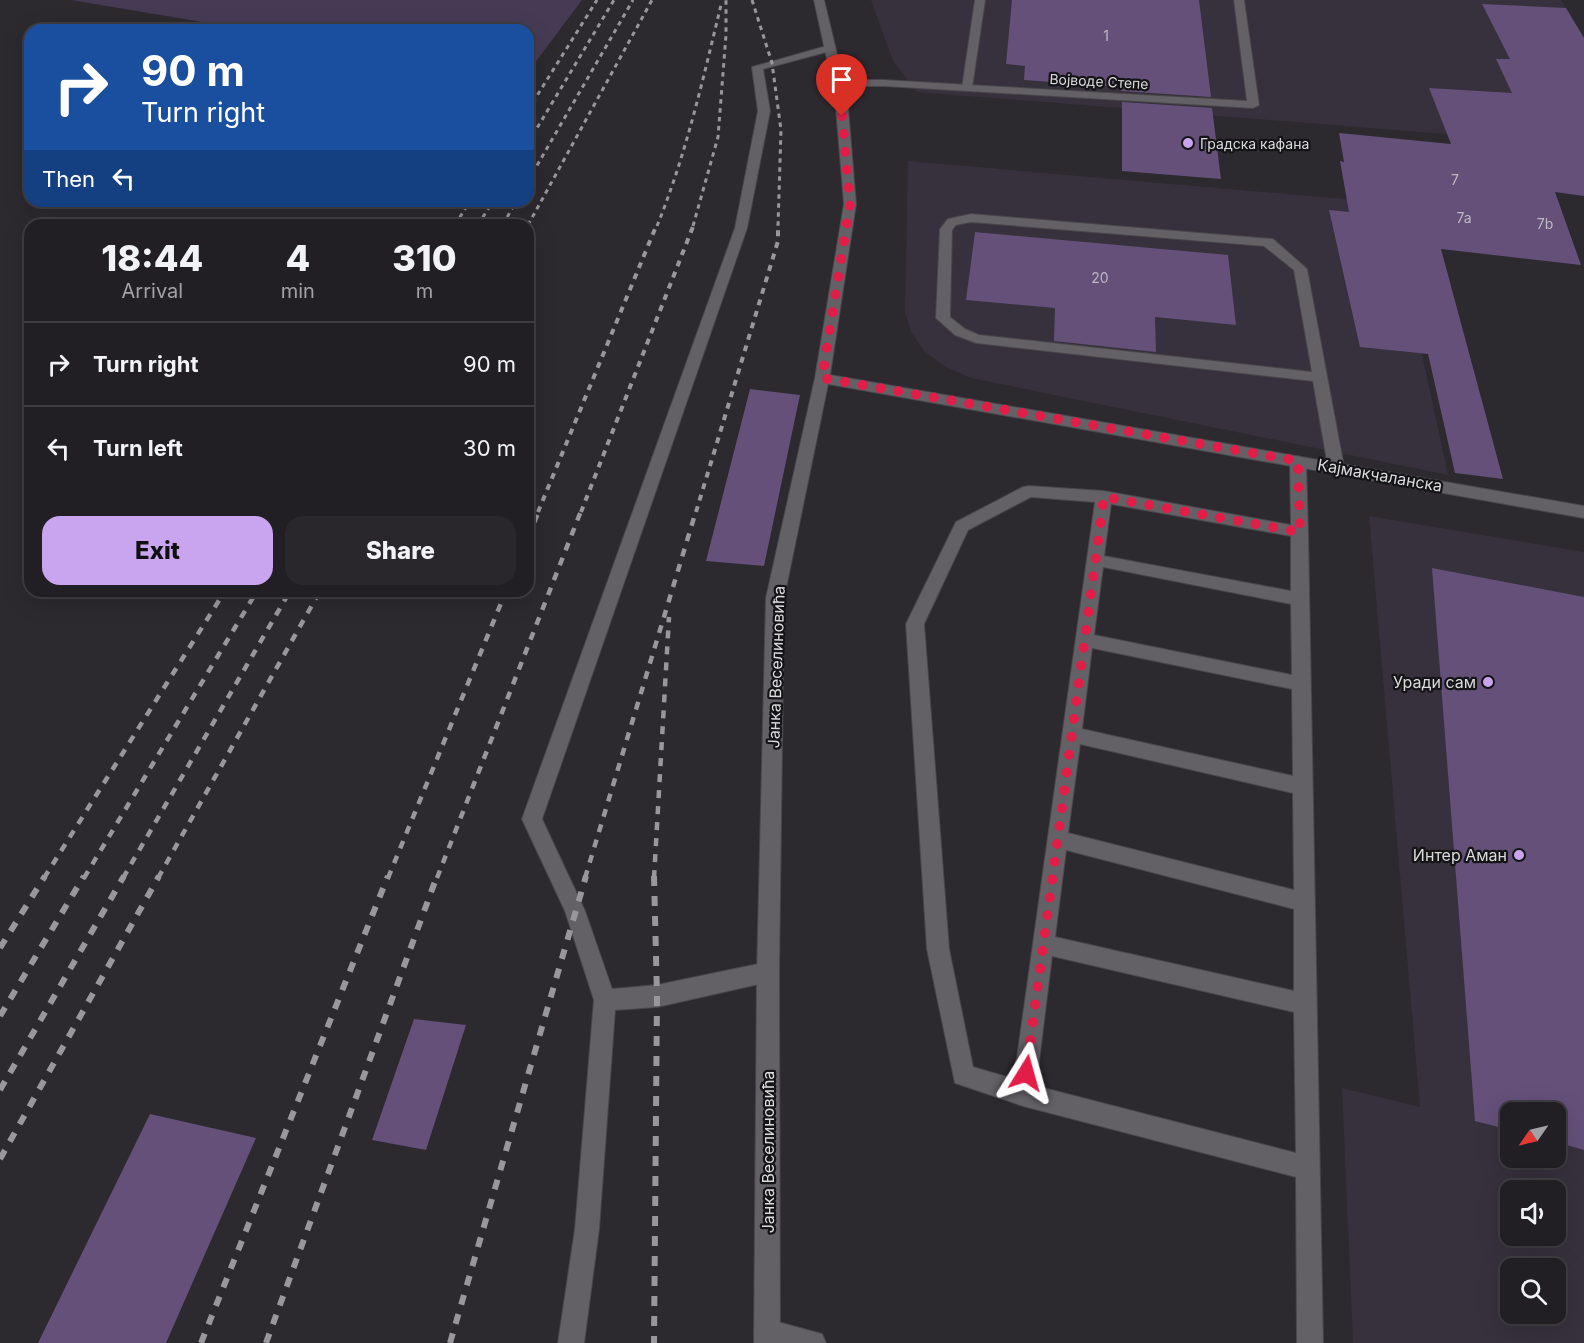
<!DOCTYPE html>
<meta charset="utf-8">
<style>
body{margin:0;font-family:Inter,sans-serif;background:#29272b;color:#f1f3f6;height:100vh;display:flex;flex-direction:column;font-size:22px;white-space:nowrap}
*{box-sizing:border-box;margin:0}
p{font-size:20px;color:#a2a2a6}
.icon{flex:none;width:33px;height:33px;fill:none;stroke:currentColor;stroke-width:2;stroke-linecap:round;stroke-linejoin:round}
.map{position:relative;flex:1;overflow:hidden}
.panel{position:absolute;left:24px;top:219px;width:510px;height:378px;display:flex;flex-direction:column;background:#211f23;border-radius:18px;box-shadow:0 6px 24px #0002,0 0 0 2px #3e3d41}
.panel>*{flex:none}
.hud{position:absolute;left:24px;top:24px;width:510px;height:183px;border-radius:18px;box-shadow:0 6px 24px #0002,0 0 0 2px #3e3d41;background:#1a4fa0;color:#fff;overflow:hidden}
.needle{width:39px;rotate:236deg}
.buttons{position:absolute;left:1500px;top:1102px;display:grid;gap:12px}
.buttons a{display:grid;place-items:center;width:66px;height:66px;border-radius:12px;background:#211f23;box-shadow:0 6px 24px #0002,0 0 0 2px #3e3d41;font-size:30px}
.pin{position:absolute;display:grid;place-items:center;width:51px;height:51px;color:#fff;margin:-62px -26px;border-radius:50% 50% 50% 0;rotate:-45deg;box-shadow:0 0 6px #0007}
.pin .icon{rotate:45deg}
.me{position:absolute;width:66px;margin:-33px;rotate:8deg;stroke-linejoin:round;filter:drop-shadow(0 0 4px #0008)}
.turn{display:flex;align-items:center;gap:21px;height:126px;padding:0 18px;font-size:27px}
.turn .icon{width:78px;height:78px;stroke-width:2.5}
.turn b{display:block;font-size:42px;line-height:51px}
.then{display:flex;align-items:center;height:57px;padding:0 18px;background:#0003;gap:12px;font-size:22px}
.eta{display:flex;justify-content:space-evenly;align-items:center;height:102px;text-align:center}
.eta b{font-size:36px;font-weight:800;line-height:42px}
.button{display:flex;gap:12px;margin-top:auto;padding:12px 18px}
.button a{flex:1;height:69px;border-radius:18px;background:#c8a5ee;color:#111;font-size:24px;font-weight:800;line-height:69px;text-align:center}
.button a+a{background:#29272b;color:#f1f3f6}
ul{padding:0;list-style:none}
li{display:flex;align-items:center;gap:18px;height:84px;padding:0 18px;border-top:2px solid #3e3d41}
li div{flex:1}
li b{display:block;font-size:22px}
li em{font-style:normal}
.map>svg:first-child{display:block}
.built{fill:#36313c;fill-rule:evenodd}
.green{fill:#463a54}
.building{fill:#645079}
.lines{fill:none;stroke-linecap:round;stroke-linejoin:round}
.lane-casing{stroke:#48464a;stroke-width:2}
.street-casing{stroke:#48464a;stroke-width:2}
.secondary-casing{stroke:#48464a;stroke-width:2}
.lane{fill:#636066;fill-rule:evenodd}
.street{fill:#636066;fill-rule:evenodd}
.secondary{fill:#636066;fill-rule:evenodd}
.rail-far3{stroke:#98979b;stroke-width:3;stroke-dasharray:4.5 4.5;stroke-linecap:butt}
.rail-far2{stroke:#98979b;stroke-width:4;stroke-dasharray:6 6;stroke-linecap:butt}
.rail-far1{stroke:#98979b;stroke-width:4.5;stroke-dasharray:8 8;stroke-linecap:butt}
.rail{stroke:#98979b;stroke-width:6;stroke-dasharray:10 10;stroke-linecap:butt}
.route{stroke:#e11d48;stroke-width:10;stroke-dasharray:0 18}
.poi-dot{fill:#c8a5ee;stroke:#141315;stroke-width:2}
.labels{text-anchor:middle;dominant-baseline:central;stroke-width:4.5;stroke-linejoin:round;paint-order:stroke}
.number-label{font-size:14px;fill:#bdb8c4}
.far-street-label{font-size:14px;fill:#dbdadd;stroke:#141315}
.far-poi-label{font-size:14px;fill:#dbdadd;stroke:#141315;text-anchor:start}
.street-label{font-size:16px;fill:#dbdadd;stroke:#141315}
.poi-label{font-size:16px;fill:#dbdadd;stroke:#141315;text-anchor:end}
</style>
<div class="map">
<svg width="1584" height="1343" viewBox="0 0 1584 1343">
<rect width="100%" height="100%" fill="#2c292f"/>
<path class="built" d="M871,0H1561L1584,38V145L917,92L893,61Z
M908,161L1379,202L1422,354L1448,475L971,378L944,366L924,351L911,332L905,312Z
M1369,516L1584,552V1343H1353L1342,1088L1420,1107ZM1510,1113H1556V1158H1510ZM1510,1191H1556V1236H1510ZM1510,1269H1556V1314H1510Z"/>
<path class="green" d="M71,0H582L528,72V30H250Z"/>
<path class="building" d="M1012,0H1199L1211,97L1121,91V87L1024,80L1025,66L1006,64Z
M1482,4L1566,8L1584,38V196L1555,192L1581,265L1441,249L1503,479L1455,473L1428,354L1360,347L1329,210L1349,212L1340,161L1344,162L1339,133L1451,144L1429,88L1512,93L1496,59H1510Z
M1122,102L1212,108L1221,179L1122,171Z
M975,232L1228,255L1236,325L1155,317L1156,352L1054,341L1055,308L966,300Z
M750,389L800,395L764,566L706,561Z
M1432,568L1584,597V1150L1556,1142V1113H1510V1130L1475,1121Z
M414,1019L466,1025L426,1150L372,1140Z
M150,1114L256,1138L166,1343H38Z"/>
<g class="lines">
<defs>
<path id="lane" d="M975,0H985L972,88L967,91L962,88Z
M830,45L834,46V50L763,69L770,111L747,228L542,819L585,911L612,989L657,985L768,962L776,965L779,972L776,979L768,982L657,1007L615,1010L599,1229L584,1343H558L575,1229L594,1000L565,911L522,819L735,228L758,111L752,67Z
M971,214L1273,239L1307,269L1344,467L1341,471H1331L1328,467L1313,381L976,343L955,335L936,318L940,229L948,219ZM971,222L1264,246L1294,270L1312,372L979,335L965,329L950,317L952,230L956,225Z
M1298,456L1306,461L1308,532L1323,1343H1297L1296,1177L1023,1106L955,1083L927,949L906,624L956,522L1023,487L1029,486L1104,491L1291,525L1290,461ZM1031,497L1095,502L1014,1079L973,1067L949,949L924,624L968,530ZM1111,504L1291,536V591L1104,556ZM1103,567L1291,604L1292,675L1094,635ZM1092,648L1292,689L1293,776L1082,729ZM1080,744L1293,793L1294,890L1068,833ZM1066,850L1294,909V991L1055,937ZM1052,956L1294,1012L1296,1153L1036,1086Z"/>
<path id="street" d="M1234,0H1244L1259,105L1253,108L884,86H838L833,83L838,80H884L1247,101Z
M767,1319L822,1334L826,1343H762L758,1341L754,1332L758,1323Z"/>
<path id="secondary" d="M814,0H824L847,96L856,204L830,375L1584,506V518L828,384L784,598L779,972L780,1343H754L757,972L766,598L815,378L844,204L835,96Z"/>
</defs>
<use href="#lane" class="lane-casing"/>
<use href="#street" class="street-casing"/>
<use href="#secondary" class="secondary-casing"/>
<use href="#lane" class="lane"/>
<use href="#street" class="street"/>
<use href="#secondary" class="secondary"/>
<path class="rail-far3" d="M752,0L772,63L781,130L778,226
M528,110L597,0
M528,143L614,0
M528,181L633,0
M455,225L470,201
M478,225L493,201
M503,225L516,201
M528,225L652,0
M657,226C686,155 703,79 721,5
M693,226L718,137L726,35V0"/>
<path class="rail-far2" d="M538,512L657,224
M581,512L694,224
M696,512L778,241V224"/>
<path class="rail-far1" d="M528,537L539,511
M44,878L225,591
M84,878L257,591
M123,878L290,591
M158,878L320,591
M388,878L506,591
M437,878L581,511
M585,878L696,511
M654,878L669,617"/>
<path class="rail" d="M654,876L657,996L654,1343
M0,948L45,876
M0,1016L84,876
M0,1090L124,876
M0,1159L159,876
M201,1343L388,876
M266,1343L437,876
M450,1343L586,876"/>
</g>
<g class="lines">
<path class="route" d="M842,116L850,204L822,378L1298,461L1300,532L1104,497L1026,1073"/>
</g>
<g class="poi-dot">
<circle cx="1188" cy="143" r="6"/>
<circle cx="1488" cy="682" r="6"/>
<circle cx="1519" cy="855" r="6"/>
</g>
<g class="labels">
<g class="number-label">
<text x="1106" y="35">1</text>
<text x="1455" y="179">7</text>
<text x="1464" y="217">7a</text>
<text x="1545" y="223">7b</text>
<text x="1100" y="277">20</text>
</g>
<g class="far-street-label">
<text transform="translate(1099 81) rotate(3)">Војводе Степе</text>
</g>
<g class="far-poi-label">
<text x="1200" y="143">Градска кафана</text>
</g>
<g class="street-label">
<text transform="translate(1380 475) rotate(10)">Кајмакчаланска</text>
<text transform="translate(776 667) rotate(-88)">Јанка Веселиновића</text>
<text transform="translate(768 1152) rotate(-90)">Јанка Веселиновића</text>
</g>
<g class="poi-label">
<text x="1476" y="682">Уради сам</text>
<text x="1507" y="855">Интер Аман</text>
</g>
</g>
</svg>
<div class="buttons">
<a><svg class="needle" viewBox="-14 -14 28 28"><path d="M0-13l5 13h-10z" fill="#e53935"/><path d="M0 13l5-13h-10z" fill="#a2a2a6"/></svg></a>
<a><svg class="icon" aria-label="sound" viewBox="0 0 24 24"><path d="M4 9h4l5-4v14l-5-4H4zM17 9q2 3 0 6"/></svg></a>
<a><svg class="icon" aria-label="search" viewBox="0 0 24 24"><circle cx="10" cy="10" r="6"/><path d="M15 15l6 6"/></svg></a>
</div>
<div class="pin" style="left:842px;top:116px;background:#d93025"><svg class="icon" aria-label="arrive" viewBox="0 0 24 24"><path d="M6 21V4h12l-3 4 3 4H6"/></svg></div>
<svg class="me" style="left:1026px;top:1073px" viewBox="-20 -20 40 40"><path d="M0-17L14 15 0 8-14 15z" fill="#e11d48" stroke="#fff" stroke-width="4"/></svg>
<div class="hud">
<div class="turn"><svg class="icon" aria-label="right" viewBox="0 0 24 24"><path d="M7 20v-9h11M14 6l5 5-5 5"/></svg><div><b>90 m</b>Turn right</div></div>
<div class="then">Then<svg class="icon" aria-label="left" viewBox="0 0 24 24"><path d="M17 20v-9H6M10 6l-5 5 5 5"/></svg></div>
</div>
<section class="panel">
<div class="eta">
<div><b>18:44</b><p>Arrival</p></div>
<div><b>4</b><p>min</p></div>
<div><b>310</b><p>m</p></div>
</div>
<ul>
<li><svg class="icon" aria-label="right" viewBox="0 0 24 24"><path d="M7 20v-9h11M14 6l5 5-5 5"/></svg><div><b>Turn right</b></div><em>90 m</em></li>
<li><svg class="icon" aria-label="left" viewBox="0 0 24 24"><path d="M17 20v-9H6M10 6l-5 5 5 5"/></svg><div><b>Turn left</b></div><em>30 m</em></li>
</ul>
<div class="button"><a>Exit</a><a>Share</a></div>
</section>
</div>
